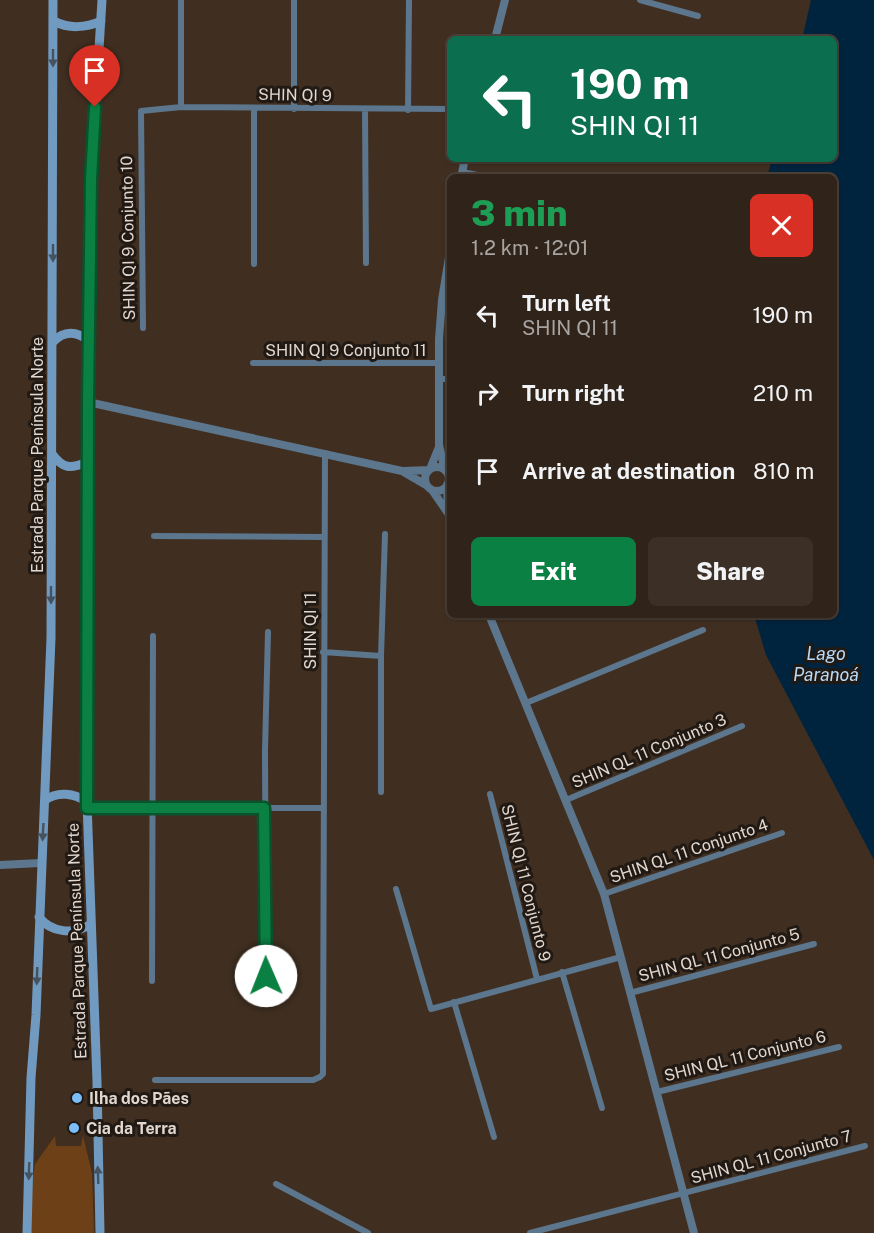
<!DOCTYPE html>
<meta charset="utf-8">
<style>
body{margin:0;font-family:"Public Sans",sans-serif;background:#3c2f26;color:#f1f3f6;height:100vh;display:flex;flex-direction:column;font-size:22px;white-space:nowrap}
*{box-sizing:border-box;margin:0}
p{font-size:20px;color:#a8a4a2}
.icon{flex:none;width:33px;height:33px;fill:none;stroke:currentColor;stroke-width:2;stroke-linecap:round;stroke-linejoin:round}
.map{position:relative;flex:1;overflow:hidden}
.side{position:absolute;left:447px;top:174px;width:390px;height:444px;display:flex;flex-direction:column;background:#302319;border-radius:9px;box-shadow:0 2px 4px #0004,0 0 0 2px #4b4038}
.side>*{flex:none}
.hud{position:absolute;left:447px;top:36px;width:390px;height:126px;border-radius:9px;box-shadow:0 2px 4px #0004,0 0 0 2px #4b4038;background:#0b6e4f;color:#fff;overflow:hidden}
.pin{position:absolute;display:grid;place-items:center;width:51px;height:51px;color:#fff;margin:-62px -26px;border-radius:50% 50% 50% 0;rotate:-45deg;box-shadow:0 0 6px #0007}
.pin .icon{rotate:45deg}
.me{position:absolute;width:66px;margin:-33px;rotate:359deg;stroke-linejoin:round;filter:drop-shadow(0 0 4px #0008)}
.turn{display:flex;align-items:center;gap:21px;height:126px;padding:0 24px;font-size:27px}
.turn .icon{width:78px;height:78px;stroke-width:2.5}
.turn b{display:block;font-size:42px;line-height:51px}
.round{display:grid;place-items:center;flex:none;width:63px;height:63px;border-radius:9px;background:#3c2f26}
.headline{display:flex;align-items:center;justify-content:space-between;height:102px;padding:0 24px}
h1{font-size:36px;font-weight:800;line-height:45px;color:#1e9e55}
.button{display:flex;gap:12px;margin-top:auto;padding:12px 24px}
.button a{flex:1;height:69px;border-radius:9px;background:#0b8043;color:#fff;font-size:24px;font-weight:800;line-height:69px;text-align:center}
.button a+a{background:#3c2f26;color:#f1f3f6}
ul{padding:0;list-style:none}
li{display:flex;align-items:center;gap:18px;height:78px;padding:0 24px}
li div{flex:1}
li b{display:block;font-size:22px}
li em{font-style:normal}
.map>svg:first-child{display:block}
.green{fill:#6e4018}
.water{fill:#00233e}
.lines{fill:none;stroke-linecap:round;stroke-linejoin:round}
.minor{stroke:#5b768d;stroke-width:6}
.tertiary{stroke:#5b768d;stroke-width:8}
.secondary{stroke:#709ac0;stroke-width:9}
.oneway{fill:#455361}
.route-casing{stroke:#07532c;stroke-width:15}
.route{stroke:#0b8043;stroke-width:10}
.poi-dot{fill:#7bbef8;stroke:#211913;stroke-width:2}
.labels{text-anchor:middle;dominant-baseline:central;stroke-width:6;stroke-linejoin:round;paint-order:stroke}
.street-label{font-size:16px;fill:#e2d7ce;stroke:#211913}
.poi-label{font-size:16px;font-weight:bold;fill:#e2d7ce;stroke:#211913;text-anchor:start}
.water-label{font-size:18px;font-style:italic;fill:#b8daf8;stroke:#211913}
</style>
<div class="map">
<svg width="874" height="1233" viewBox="0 0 874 1233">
<rect width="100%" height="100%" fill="#402f21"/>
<path class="green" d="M55,1136L56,1146H81L83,1136L92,1173L94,1233H30L32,1183L35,1164Z"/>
<path class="water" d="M811,0H874V860L766,655L754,615H834V177H767L772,159H834V39H802Z"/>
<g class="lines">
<path class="minor" d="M294,0V109
M640,0L698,16
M181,107V0
M365,109L366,263
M408,110L409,0
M462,172L488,177
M254,264V108
M143,328L141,111L181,107L450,109
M253,363H439
M440,379H450
M154,536L323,537
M323,652L381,656
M526,703L703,630
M381,792V656L385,534
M490,794L537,979
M566,800L742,726
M87,808H323
M396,889L431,1009L621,957
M604,894L782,833
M562,972L602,1108
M266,976L265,750L268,632
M152,981L153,636
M630,993L814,944
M454,1002L494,1137
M155,1080H313L320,1077L323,1074L325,453
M657,1092L839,1047
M276,1184L368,1233
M530,1233L865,1146"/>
<path class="tertiary" d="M495,39L505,0
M461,177L465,159
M88,402L402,471L426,485
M425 479a12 12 0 1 1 24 0a12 12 0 1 1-24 0Z
M430,469L439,447
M445,470L439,445V339L442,300L450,251
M403,471L429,470
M447,485L448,511
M432,490L450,516
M489,615L604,894L694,1233
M0,865L41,863"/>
<path class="secondary" d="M54,21C68,29 86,28 101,21
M53,342C64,330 77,331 89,341
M52,454C63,469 70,469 88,462
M45,800C58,791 74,793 87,802
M39,917C51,933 74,935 91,924
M27,1233L31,1078L36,1015L51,638L53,0
M100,1233L97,1082L87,802L91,179L102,0"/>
</g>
<defs><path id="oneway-solid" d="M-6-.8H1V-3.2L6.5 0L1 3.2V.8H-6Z" transform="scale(1.5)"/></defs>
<g class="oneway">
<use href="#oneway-solid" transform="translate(53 58) rotate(90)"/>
<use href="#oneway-solid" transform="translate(53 253) rotate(90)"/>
<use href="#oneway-solid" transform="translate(51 595) rotate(90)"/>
<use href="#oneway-solid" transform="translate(43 832) rotate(93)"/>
<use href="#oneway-solid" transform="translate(37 976) rotate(92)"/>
<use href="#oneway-solid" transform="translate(29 1171) rotate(92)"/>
<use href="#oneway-solid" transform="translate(98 1175) rotate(-92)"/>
</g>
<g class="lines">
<defs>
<path id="route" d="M95,107L91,179L88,402L87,808H264L266,976"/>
</defs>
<use href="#route" class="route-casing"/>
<use href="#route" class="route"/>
</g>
<g class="poi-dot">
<circle cx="77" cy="1098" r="6"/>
<circle cx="74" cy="1128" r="6"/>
</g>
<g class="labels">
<g class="street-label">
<text transform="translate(295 95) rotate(1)">SHIN QI 9</text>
<text transform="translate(128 238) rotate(-91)">SHIN QI 9 Conjunto 10</text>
<text x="346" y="350">SHIN QI 9 Conjunto 11</text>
<text transform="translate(37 455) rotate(-90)">Estrada Parque Península Norte</text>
<text transform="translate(310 631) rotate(-90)">SHIN QI 11</text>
<text transform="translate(649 751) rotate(-23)">SHIN QL 11 Conjunto 3</text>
<text transform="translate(689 851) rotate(-19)">SHIN QL 11 Conjunto 4</text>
<text transform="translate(526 883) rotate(76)">SHIN QI 11 Conjunto 9</text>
<text transform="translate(77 941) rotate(-92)">Estrada Parque Península Norte</text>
<text transform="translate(719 955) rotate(-15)">SHIN QL 11 Conjunto 5</text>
<text transform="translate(745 1056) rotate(-14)">SHIN QL 11 Conjunto 6</text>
<text transform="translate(771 1157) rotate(-15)">SHIN QL 11 Conjunto 7</text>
</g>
<g class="poi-label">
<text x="89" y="1098">Ilha dos Pães</text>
<text x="86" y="1128">Cia da Terra</text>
</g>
<g class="water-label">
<text x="826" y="653">Lago<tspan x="826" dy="21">Paranoá</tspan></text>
</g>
</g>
</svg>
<div class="pin" style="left:95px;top:107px;background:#d93025"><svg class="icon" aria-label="arrive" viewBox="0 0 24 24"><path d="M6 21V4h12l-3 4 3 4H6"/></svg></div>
<svg class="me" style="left:266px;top:976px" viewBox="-20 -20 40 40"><circle r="19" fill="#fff"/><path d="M0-13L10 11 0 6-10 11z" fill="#0b8043"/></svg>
<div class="hud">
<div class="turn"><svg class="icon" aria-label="left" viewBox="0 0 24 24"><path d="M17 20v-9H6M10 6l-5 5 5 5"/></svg><div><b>190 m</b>SHIN QI 11</div></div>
</div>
<section class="side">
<div class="headline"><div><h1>3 min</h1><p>1.2 km · 12:01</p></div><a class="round" style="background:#d93025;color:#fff"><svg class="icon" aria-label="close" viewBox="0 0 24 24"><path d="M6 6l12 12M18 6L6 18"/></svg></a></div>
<ul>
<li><svg class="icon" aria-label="left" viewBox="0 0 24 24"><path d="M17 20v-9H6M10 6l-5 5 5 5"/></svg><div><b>Turn left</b><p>SHIN QI 11</p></div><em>190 m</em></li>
<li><svg class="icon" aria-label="right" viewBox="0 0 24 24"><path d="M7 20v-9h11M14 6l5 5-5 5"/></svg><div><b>Turn right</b></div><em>210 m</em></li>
<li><svg class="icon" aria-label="arrive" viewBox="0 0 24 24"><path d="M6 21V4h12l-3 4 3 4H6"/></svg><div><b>Arrive at destination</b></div><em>810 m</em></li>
</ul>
<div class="button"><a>Exit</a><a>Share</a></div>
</section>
</div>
